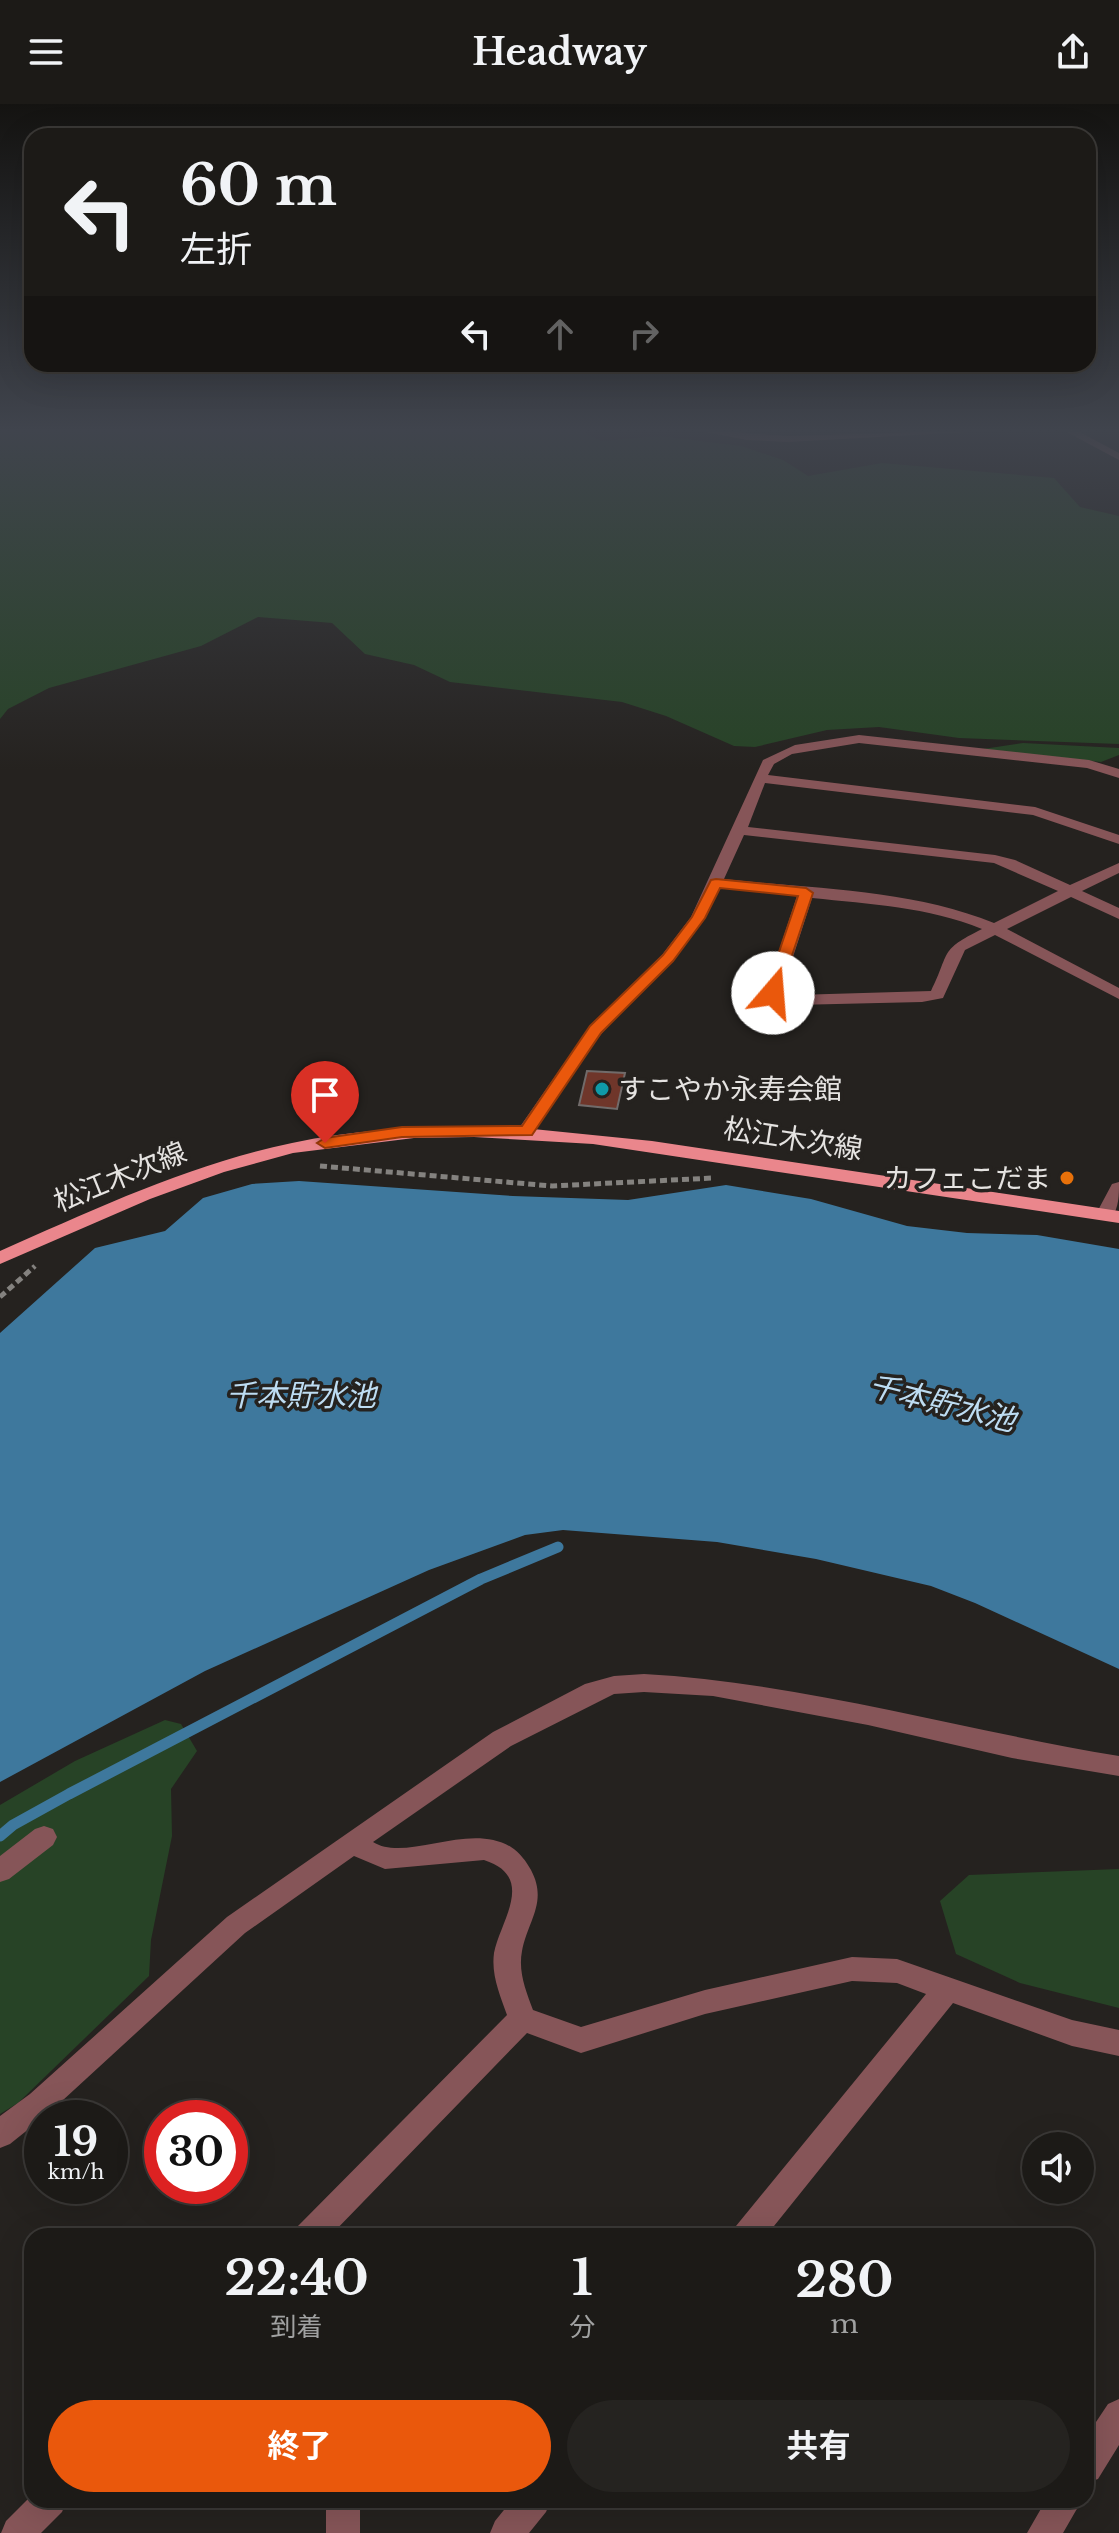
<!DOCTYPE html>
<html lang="ja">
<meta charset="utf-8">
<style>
body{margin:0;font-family:"Libre Baskerville","Noto Sans JP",serif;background:#252320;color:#f1f3f6;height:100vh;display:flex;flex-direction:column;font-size:30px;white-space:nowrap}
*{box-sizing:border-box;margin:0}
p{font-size:26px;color:#a0a1a1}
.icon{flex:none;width:44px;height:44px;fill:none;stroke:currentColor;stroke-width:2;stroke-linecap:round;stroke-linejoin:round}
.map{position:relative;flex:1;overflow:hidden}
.drawer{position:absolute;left:24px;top:2124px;width:1070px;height:280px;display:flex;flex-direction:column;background:#1c1a17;border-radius:24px;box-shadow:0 8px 32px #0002,0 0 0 2px #3a3836}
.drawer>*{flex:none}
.banner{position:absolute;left:24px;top:24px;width:1072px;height:244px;border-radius:24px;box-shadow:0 8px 32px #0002,0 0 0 2px #3a3836;background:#1c1a17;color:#f1f3f6;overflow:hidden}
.tools{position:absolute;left:1022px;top:2028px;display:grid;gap:16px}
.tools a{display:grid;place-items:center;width:72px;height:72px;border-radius:50%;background:#1c1a17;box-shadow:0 8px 32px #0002,0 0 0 2px #3a3836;font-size:40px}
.speed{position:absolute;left:24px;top:1996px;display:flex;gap:16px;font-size:40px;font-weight:700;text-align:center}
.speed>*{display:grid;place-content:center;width:104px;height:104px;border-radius:50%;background:#1c1a17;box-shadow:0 8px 32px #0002,0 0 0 2px #3a3836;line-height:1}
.speed small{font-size:20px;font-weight:400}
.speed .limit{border:12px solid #d22;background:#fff;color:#111}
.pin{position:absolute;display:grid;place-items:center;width:68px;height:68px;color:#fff;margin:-82px -34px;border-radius:50% 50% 50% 0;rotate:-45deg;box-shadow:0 0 8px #0007}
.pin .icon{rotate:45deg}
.me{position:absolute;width:88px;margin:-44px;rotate:18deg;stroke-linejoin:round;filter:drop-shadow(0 0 6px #0008)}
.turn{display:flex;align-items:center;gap:28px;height:168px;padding:0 24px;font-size:36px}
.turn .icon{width:104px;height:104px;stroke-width:2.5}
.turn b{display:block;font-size:56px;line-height:68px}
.lanes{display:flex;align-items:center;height:76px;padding:0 24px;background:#0003;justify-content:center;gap:40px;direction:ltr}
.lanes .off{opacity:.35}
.eta{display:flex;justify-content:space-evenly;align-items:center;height:136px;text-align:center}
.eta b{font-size:48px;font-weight:700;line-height:56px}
.action{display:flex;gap:16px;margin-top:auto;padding:16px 24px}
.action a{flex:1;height:92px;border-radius:48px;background:#ea580c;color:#fff;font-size:32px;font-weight:700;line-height:92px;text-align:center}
.action a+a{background:#252320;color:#f1f3f6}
header{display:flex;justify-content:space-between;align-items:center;height:104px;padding:0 24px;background:#1c1a17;font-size:36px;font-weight:700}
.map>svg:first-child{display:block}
.green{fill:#274326}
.water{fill:#3e789d}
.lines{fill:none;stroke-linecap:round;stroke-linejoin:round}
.stream{stroke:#3e789d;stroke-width:11}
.building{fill:#6f362a;stroke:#716b6a;stroke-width:2}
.path{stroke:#84827f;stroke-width:5;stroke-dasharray:7 4;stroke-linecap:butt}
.minor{fill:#865558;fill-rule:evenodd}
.major{fill:#ea868c;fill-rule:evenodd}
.route{fill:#ea580c;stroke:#983908;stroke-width:2}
.culture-dot{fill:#0f9aa8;stroke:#25221f;stroke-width:3}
.food-dot{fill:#e8710a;stroke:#25221f;stroke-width:3}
.labels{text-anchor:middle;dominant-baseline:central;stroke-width:7;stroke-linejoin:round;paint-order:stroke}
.poi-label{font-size:28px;fill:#e5e3e1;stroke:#25221f;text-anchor:start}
.street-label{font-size:28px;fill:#e5e3e1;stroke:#25221f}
.water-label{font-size:30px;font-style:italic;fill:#bddcf2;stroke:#25221f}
</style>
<header><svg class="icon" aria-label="menu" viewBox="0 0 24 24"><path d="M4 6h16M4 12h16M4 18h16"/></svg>Headway<svg class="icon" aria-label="share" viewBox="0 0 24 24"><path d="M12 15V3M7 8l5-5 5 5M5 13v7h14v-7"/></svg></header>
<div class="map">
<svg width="1119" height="2429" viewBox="0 0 1119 2429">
<rect width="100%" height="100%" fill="#25221f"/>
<path class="green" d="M0,325H578L601,337L660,332L741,342L783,356L808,372L882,359L1054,374L1080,403L1119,412V640L959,634L879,623L827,626L755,643L734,642L666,612L622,598L450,578L414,561L365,550L332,519L258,513L201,542L49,584L8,605L0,615Z
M1023,639L1119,644V651L1101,658L983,645Z
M165,1616L181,1620L197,1647L171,1685L172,1732L151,1836L149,1872L18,1999L0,2010V1701L75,1657Z
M1119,1765V1904L1020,1879L956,1850L940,1797L969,1771Z"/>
<path class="water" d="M299,1077L513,1092L628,1096L726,1081L811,1095L907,1122L967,1129L1037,1131L1119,1145V1565L975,1499L931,1482L816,1455L717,1438L563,1426L525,1431L429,1466L205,1567L0,1678V1229L95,1144L165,1127L203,1094L252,1080Z"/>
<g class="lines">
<path class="stream" d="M0,1732L13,1721L69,1690L481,1475L558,1443"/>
</g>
<path class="building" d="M587,967L625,969L617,1005L579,1001Z"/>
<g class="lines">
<path class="path" d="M320,1062L552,1082L713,1074
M0,1193L35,1162"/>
<path class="minor" d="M690,325L788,332L1023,325L788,338L747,336Z
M1061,325H1074L1119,349V356Z
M859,631L1089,656L1119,665V674L1087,664L859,639L792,650L774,660L768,671L1035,703L1119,731V740L1033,711L765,679L748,723L995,751L1015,756L1070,781L1119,759V769L1082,787L1119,804V815L1071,793L1007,825L1119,884V895L995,831L965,846L943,894L922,898L794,901L765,889L797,792L720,784C689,850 649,876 603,928C576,959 555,997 532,1031H520L517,1027L590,922L662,851L691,813L763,656L795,641ZM744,731L994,759L1058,787L994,819C910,785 813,785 724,775ZM812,794C870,800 928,803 982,825C938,847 951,847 931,887L795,891L782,887Z
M1119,1078C1119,1092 1119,1102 1112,1114H1098L1096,1110L1112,1080Z
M644,1570C805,1579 961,1626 1119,1652V1672L1012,1654L868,1621L713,1592L644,1588L614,1590L511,1642L373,1738C406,1759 468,1717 511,1743C520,1749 526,1757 531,1766C548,1798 528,1816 522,1847C518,1868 526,1887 533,1906L581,1923L705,1886L852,1853L897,1855L1072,1916L1119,1926V1952L1072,1942L953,1899L766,2132H732L736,2122L926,1890L897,1879L852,1877L705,1910L581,1949L527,1929L330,2132H294L298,2122L507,1911C500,1891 491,1871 494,1849C500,1817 537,1773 484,1756L385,1765L354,1752L245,1829L50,2008L10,2040L0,2044V2012L30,1990L227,1813L493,1628L585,1580L614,1572Z
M44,1722L53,1725L57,1733L53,1741L9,1775L0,1778V1752L35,1725Z
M1119,2295V2341L1098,2375L1086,2379V2333L1108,2300Z
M32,2391V2396H67L62,2408L41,2429H1L6,2417Z
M326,2396H360V2429H326Z
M512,2396H551L546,2408L529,2429H490L495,2417Z
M1046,2396H1082L1063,2429H1027Z"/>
<path class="major" d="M474,1022L533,1025L652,1037L1119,1107V1119L593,1040L474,1033L414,1034L293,1049L224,1068L150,1095L0,1160V1147C95,1105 190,1060 292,1039C352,1026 413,1023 474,1022Z"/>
</g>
<linearGradient id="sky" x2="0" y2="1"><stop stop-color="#141311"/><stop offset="0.49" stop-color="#40444d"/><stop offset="1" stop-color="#40444d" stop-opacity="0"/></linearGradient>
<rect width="1119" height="666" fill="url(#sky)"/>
<path class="route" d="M716,775L806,784L813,789L778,893H768L765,889L798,792L720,784L705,814L673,857L601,929L532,1031L402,1033L325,1044L317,1039L325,1034L402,1023L522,1022L590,922L663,851L692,813L711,776Z"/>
<circle class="culture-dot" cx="602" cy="985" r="8"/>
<circle class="food-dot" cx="1067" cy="1074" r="8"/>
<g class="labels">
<g class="poi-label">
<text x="618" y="985">すこやか永寿会館</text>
<text x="1051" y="1074" text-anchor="end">カフェこだま</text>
</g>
<g class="street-label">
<text transform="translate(793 1035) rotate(9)">松江木次線</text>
<text transform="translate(120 1073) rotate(-22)">松江木次線</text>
</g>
<g class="water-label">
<text x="301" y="1291">千本貯水池</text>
<text transform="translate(942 1299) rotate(14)">千本貯水池</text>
</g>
</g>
</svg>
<div class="tools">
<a><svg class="icon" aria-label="sound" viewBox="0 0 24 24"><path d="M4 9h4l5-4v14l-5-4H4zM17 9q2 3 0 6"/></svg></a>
</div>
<div class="speed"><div>19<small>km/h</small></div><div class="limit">30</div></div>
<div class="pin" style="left:325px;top:1039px;background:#d93025"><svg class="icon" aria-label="arrive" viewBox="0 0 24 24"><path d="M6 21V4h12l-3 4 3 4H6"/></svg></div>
<svg class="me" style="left:773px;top:889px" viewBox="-20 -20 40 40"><circle r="19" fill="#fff"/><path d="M0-13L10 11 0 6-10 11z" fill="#ea580c"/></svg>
<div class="banner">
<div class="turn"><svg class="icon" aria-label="left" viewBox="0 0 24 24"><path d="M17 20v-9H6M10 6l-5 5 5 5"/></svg><div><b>60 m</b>左折</div></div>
<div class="lanes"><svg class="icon" aria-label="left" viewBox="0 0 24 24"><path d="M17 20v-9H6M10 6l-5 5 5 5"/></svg><svg class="icon off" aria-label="ahead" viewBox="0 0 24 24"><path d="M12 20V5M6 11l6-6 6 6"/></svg><svg class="icon off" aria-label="right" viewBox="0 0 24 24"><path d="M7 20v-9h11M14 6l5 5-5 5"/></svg></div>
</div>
<section class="drawer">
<div class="eta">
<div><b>22:40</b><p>到着</p></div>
<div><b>1</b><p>分</p></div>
<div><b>280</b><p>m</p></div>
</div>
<div class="action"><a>終了</a><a>共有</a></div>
</section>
</div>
